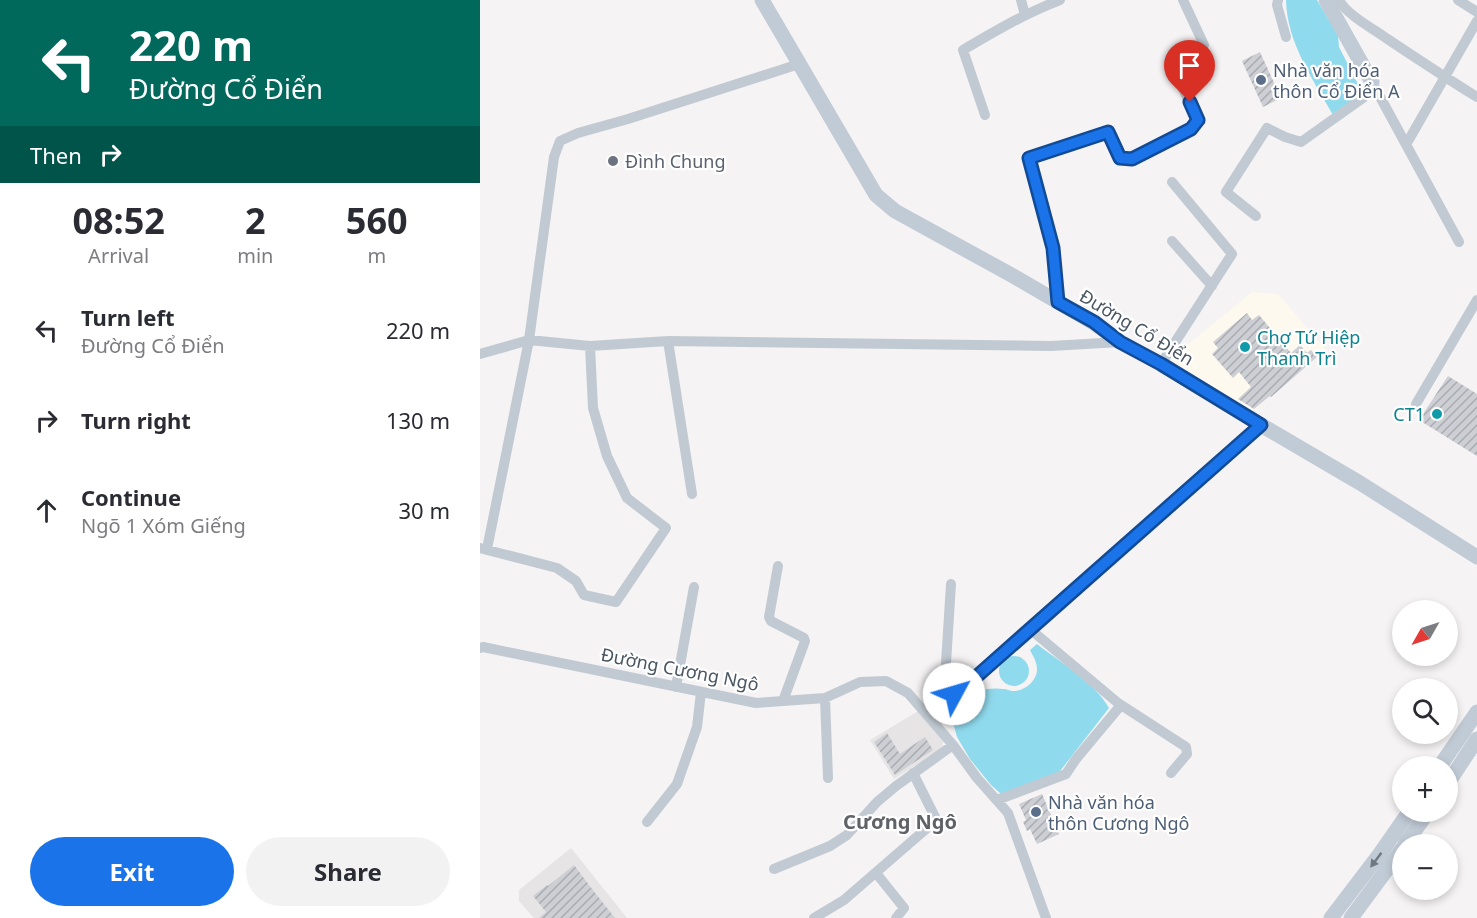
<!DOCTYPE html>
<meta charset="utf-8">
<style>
body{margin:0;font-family:"Noto Sans",sans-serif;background:#f2f2f3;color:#2b2b33;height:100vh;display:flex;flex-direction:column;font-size:22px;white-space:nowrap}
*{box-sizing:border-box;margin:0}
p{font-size:20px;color:#7c7c81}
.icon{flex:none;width:33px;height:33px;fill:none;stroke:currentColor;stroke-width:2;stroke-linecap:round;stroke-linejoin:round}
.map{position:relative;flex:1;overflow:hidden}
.drawer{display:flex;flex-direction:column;background:#fff;width:480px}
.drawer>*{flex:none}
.guide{background:#00695c;color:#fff;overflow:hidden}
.needle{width:39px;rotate:231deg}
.tools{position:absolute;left:912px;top:600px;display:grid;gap:12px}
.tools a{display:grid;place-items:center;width:66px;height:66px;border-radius:50%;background:#fff;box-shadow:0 3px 9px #0003;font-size:30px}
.pin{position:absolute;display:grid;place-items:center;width:51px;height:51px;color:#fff;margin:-62px -26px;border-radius:50% 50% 50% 0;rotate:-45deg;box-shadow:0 0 6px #0007}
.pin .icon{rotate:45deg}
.me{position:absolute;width:66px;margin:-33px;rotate:51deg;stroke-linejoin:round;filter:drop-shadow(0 0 4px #0008)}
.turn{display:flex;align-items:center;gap:21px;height:126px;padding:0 30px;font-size:27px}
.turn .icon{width:78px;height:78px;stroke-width:2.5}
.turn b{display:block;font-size:42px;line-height:51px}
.then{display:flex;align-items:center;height:57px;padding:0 30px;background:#0003;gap:12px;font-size:22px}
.eta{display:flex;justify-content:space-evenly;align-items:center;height:102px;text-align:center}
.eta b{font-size:36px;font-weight:700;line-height:42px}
.cta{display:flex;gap:12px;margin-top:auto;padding:12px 30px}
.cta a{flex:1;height:69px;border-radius:36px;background:#1a73e8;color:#fff;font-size:24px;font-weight:700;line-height:69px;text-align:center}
.cta a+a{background:#f2f2f3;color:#2b2b33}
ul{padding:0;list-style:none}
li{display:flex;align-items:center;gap:18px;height:90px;padding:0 30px}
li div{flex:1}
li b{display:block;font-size:22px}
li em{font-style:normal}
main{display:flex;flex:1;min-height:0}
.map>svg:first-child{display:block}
.commercial{fill:#fdf9ef}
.education{fill:#e6e4e5}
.water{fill:#90daee}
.building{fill:url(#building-hatch)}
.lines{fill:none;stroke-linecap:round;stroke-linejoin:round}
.street{stroke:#c1cad2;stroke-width:10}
.secondary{stroke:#c1cbd6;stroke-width:15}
.oneway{fill:#6e7984}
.route-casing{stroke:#114b97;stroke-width:15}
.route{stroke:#1a73e8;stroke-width:10}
.service-dot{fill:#5c6f8a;stroke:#fff;stroke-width:2}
.worship-dot{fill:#6b7280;stroke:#fff;stroke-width:2}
.culture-dot{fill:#0f9aa8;stroke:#fff;stroke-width:2}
.labels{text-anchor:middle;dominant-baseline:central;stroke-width:4.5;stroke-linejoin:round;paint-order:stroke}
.service-label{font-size:18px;fill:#4e5e75;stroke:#fff;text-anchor:start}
.worship-label{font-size:18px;fill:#5b616d;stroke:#fff;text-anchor:start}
.street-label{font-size:18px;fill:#4a5661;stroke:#fff}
.culture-label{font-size:18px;fill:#0d838f;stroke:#fff;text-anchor:start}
.neighbourhood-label{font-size:20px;font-weight:bold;fill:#5f6368;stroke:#fff}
</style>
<main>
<section class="drawer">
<div class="guide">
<div class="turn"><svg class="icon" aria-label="left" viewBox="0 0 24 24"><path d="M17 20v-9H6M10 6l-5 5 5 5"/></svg><div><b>220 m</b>Đường Cổ Điển</div></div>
<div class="then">Then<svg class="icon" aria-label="right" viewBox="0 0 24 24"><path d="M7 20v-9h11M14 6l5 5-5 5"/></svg></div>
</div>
<div class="eta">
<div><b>08:52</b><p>Arrival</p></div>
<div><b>2</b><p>min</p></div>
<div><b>560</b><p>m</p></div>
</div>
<ul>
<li><svg class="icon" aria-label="left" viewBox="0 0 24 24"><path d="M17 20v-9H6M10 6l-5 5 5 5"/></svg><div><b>Turn left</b><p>Đường Cổ Điển</p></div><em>220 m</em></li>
<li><svg class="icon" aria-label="right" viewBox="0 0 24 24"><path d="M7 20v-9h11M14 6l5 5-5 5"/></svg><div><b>Turn right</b></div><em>130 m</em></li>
<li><svg class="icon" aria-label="ahead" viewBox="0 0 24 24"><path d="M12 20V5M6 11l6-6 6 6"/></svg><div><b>Continue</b><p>Ngõ 1 Xóm Giếng</p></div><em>30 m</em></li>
</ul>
<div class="cta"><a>Exit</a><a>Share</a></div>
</section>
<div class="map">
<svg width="997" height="918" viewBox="0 0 997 918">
<defs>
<pattern id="building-hatch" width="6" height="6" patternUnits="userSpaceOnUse" patternTransform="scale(1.5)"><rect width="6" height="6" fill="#cdcfd5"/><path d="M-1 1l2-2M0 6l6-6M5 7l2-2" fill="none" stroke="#a8abb0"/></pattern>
</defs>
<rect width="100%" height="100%" fill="#f5f3f3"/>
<path class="commercial" d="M772,292L798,294L846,350L768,415L689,366L700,351Z"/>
<path class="education" d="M440,710L464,741L462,746L457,752L414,779L390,740Z
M91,848L147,918H54L39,901V890Z"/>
<path class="water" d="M806,0H837L858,35L859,47L881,90L880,96L853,115C833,79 807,43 806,0Z
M557,644C580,662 615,683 629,708L577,775L528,794L520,793L511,785L490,759L477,737L471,715C479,706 490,696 500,691C507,688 517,688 524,689C527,689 530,691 533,691C547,691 561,677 556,663C555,659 552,654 550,650Z
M519 671a15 15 0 1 1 30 0a15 15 0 1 1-30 0Z"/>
<path class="building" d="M780,52L801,98L783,107L762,61Z
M767,313L772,320L779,315L811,353L820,345L827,353L831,350L837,357L791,397L790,396L774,409L758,399L771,387L759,372L753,378L732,354L738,348L733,342Z
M968,376L997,394V456L939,420Z
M407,733L420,754L445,737L453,750L415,775L394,742Z
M562,794L579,834L557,844L550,829L547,831L543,822L546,820L539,804Z
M94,865L112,889L135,918H59L66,912L53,896L67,885L68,886Z"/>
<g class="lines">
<path class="street" d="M541,0L545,15
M798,0L797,5L806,37
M859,0C867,15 892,28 906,38C936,58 966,78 997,97
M978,0L997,12
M505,115L483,50C515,31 546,13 580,0
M927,143L997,21
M776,216L746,192L787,128L805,137L821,142L883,98L892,82L979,242
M692,241L732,286
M578,302L573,248L549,157L628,133L640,158H652L711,128L718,120L692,65L724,45L703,0
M188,341L212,494
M0,354L49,340L110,346L188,341L571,346L640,342
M681,364L752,254L692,182
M936,404L997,300
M0,548L77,568L96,581L104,595L136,602L186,528L147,498L127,456L113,408L110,346
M7,549L49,340L74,157L80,141L98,133L148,119L319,64
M298,566L289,617L291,621L324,638L325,641L303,701
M471,584L466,663L474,694
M550,629L638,703L706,747L707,754L691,773
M0,648L3,647L276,703L345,698L380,682L406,681L428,693L473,745L497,778L528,813L566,918
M196,687L214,587
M345,698L348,778
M448,715L496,677L781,425
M517,800L586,774L596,759L641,705
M167,822L197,784L217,727L221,692
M294,869L350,846L367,835L397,802L416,786L473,745
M396,873L424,908L416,918
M334,918L364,900L446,829L455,817L433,773"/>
<path class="secondary" d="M282,0L396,195L415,211L535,277L614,323L640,342L681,364L781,425L880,483L997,557
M846,0L892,82
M960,766L997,712
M968,783L997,739
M925,844L948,812
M851,918L899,855L929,812
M871,918L922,849"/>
</g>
<defs><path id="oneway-solid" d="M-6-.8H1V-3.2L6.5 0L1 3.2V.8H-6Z" transform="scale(1.5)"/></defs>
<use class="oneway" href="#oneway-solid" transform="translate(896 860) rotate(127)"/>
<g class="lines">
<defs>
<path id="route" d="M474,694L496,677L781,425L681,364L640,342L614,322L578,302L573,248L549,158L628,132L640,158L652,159L711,129L718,120L710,102"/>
</defs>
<use href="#route" class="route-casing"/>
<use href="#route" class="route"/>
</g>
<g class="service-dot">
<circle cx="781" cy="80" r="6"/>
<circle cx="556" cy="812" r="6"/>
</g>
<circle class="worship-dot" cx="133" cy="161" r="6"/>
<g class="culture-dot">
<circle cx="765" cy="347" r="6"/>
<circle cx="957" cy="414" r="6"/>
</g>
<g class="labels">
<g class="service-label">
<text x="793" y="70">Nhà văn hóa<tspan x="793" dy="21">thôn Cổ Điển A</tspan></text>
<text x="568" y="802">Nhà văn hóa<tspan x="568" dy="21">thôn Cương Ngô</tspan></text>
</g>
<g class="worship-label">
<text x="145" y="161">Đình Chung</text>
</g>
<g class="street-label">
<text transform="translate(657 327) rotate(31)">Đường Cổ Điển</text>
<text transform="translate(200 669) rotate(11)">Đường Cương Ngô</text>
</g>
<g class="culture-label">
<text x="777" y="337">Chợ Tứ Hiệp<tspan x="777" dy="21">Thanh Trì</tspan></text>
<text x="945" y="414" text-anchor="end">CT1</text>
</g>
<g class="neighbourhood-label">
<text x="420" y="821">Cương Ngô</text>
</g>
</g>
</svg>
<div class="tools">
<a><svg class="needle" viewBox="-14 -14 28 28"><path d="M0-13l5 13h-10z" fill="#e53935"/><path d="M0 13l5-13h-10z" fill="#7c7c81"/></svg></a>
<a><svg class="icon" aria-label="search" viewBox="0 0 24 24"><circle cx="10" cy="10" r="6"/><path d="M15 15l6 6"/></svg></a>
<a>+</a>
<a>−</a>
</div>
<div class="pin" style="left:710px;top:102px;background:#d93025"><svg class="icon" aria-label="arrive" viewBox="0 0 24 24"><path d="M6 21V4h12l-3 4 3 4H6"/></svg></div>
<svg class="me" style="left:474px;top:694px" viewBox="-20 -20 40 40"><circle r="19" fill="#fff"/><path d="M0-13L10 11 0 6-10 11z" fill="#1a73e8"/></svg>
</div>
</main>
